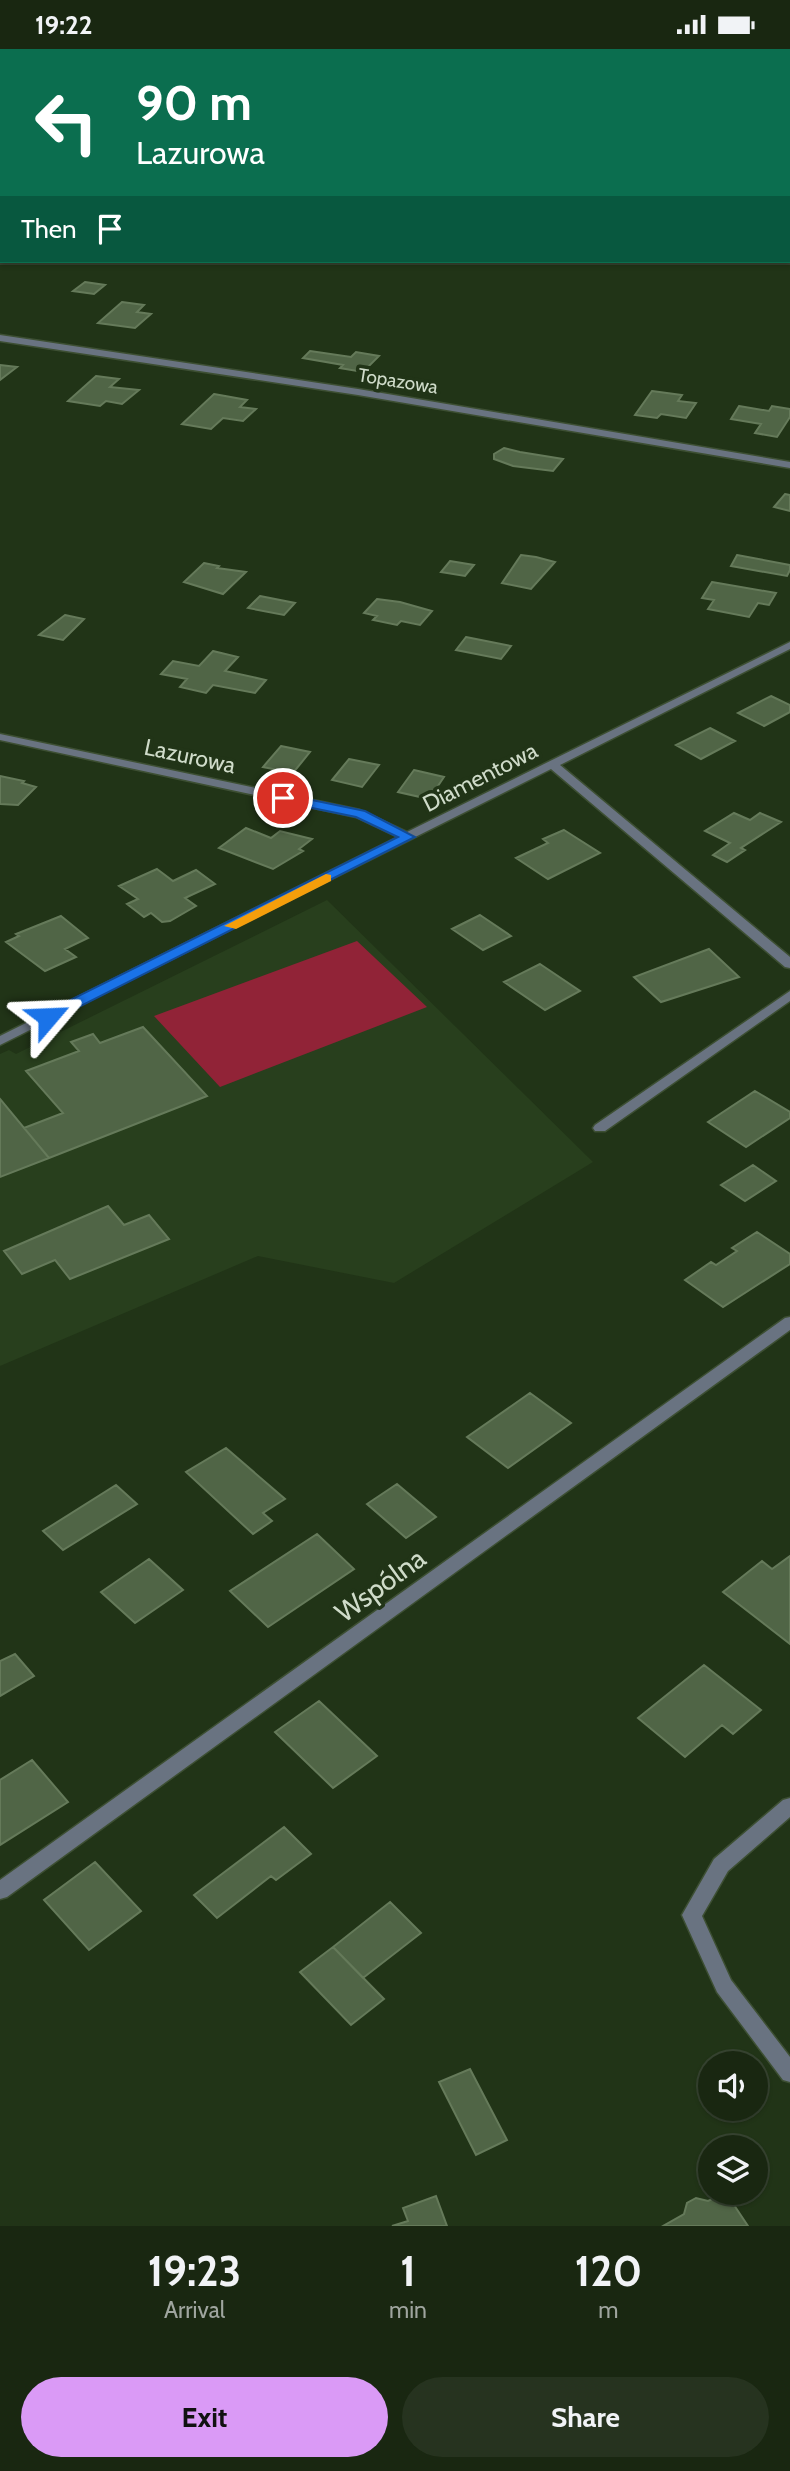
<!DOCTYPE html>
<meta charset="utf-8">
<style>
body{margin:0;font-family:Cabin,sans-serif;background:#26331f;color:#f1f3f6;height:100vh;display:flex;flex-direction:column;font-size:26px;white-space:nowrap}
*{box-sizing:border-box;margin:0}
p{font-size:23px;color:#9fa59f}
.icon{flex:none;width:38px;height:38px;fill:none;stroke:currentColor;stroke-width:2;stroke-linecap:round;stroke-linejoin:round}
.map{position:relative;height:2177px;overflow:hidden}
.drawer{display:flex;flex-direction:column;background:#192711;flex:1}
.drawer>*{flex:none}
.banner{position:absolute;left:0px;top:0px;width:791px;height:214px;box-shadow:0 2px 5px #0004,0 0 0 2px #374431;background:#0b6e4f;color:#fff;overflow:hidden}
.buttons{position:absolute;left:698px;top:2002px;display:grid;gap:14px}
.buttons a{display:grid;place-items:center;width:70px;height:70px;border-radius:50%;background:#192711;box-shadow:0 2px 5px #0004,0 0 0 2px #374431;font-size:35px}
.pin{position:absolute;display:grid;place-items:center;width:60px;height:60px;color:#fff;margin:-30px;border:4px solid #fff;border-radius:50%;box-shadow:0 2px 7px #0007}
.me{position:absolute;width:77px;margin:-38px;rotate:64deg;stroke-linejoin:round;filter:drop-shadow(0 0 5px #0008)}
.turn{display:flex;align-items:center;gap:24px;height:147px;padding:0 21px;font-size:32px}
.turn .icon{width:91px;height:91px;stroke-width:2.5}
.turn b{display:block;font-size:49px;line-height:60px}
.then{display:flex;align-items:center;height:66px;padding:0 21px;background:#0003;gap:14px;font-size:26px}
.eta{display:flex;justify-content:space-evenly;align-items:center;height:119px;text-align:center}
.eta b{font-size:42px;font-weight:800;line-height:49px}
.button{display:flex;gap:14px;margin-top:auto;padding:14px 21px}
.button a{flex:1;height:80px;border-radius:42px;background:#da9af6;color:#111;font-size:28px;font-weight:800;line-height:80px;text-align:center}
.button a+a{background:#26331f;color:#f1f3f6}
.status{display:flex;justify-content:space-between;align-items:center;height:49px;padding:0 35px;background:#192711;direction:ltr}
.status svg{height:19px;fill:currentColor}
.map>svg:first-child{display:block}
.built{fill:#283f1d}
.green{fill:#912337}
.building{fill:#506546;stroke:#657a5a;stroke-width:2}
.lines{fill:none;stroke-linecap:round;stroke-linejoin:round}
.service-casing{stroke:#3d4f33;stroke-width:3}
.minor-casing{stroke:#3d4f33;stroke-width:3}
.service{fill:#697381;fill-rule:evenodd}
.minor{fill:#697381;fill-rule:evenodd}
.route{fill:#1a73e8;stroke:#114b97;stroke-width:2}
.slow{fill:#f59e0b}
.labels{text-anchor:middle;dominant-baseline:central;stroke-width:7;stroke-linejoin:round;paint-order:stroke}
.far-street-label{font-size:19px;fill:#cfdbc9;stroke:#213417}
.street-label{font-size:23px;fill:#cfdbc9;stroke:#213417}
.near-street-label{font-size:28px;fill:#cfdbc9;stroke:#213417}
</style>
<div class="status"><b>19:22</b><svg viewBox="0 0 49 12"><path d="M0 12V9h3v3zM5 12V6h3v6zM10 12V3h3v9zM15 12V0h3v12zM26 1h20v11H26zM47 4h2v5h-2z"/></svg></div>
<div class="map">
<svg width="790" height="2177" viewBox="0 0 790 2177">
<rect width="100%" height="100%" fill="#213417"/>
<path class="built" d="M327,851L593,1113L394,1234L258,1207L0,1317V1005L9,1001L16,1005Z"/>
<path class="green" d="M413,0H790V169L789,2H411Z
M357,892L427,958L220,1038L154,967Z"/>
<path class="building" d="M85,233L105,236L94,245L73,242Z
M122,253L144,256L137,263L151,265L135,279L98,274Z
M310,302L351,308L356,303L379,307L363,323L340,319L343,316L303,309Z
M0,316L17,318L0,331Z
M96,327L119,330L110,338L139,341L122,355L106,352L100,357L68,352Z
M652,342L682,346L678,352L696,354L686,369L661,365L657,369L635,366Z
M214,345L247,351L240,358L256,360L243,372L223,369L211,380L182,375Z
M739,357L769,362L772,357L790,360V368L777,388L755,384L761,375L731,370Z
M504,399L520,403L563,410L553,422L513,417L494,410V405Z
M785,445L790,446V462L774,458Z
M521,506L536,508L555,513L531,540L502,534Z
M737,506L790,516V521L787,527L731,517Z
M450,512L474,516L465,527L441,523Z
M204,514L219,517L217,519L246,523L223,545L184,533Z
M712,533L776,544L769,556L758,554L749,568L708,560L714,551L702,549Z
M260,547L295,554L284,566L248,559Z
M377,550L400,553L432,562L420,576L401,572L397,576L373,571L377,567L364,564Z
M65,566L84,570L63,591L39,586Z
M466,588L511,597L501,610L456,601Z
M213,602L238,608L225,622L266,631L255,644L213,636L206,644L180,638L187,630L161,625L173,612L199,617Z
M771,647L790,656V663L764,677L738,664Z
M710,679L735,692L701,710L676,696Z
M281,697L310,703L293,724L263,718Z
M349,710L379,716L362,738L332,731Z
M414,721L444,728L429,750L398,743Z
M0,727L24,732L22,734L36,738L18,756L0,755Z
M734,764L750,771L760,764L781,773L741,799L745,801L727,813L713,806L730,794L705,782Z
M246,779L271,789L280,782L312,790L299,800L303,802L273,820L219,799Z
M564,781L600,804L548,830L516,809L548,794L543,790Z
M157,820L173,832L196,821L215,835L185,849L196,857L170,872L162,873L151,864L144,868L127,855L138,850L119,837Z
M480,866L511,887L483,901L452,880Z
M61,867L88,889L65,900L76,908L45,922L6,893L19,887L16,885Z
M709,900L739,928L661,953L634,928Z
M540,915L580,942L545,961L504,933Z
M143,978L207,1047L49,1109L24,1079L63,1064L26,1022L79,1002L71,993L93,985L100,994Z
M755,1042L790,1063V1069L746,1098L708,1073Z
M0,1050L49,1109L0,1128Z
M753,1116L776,1132L745,1152L721,1136Z
M108,1157L124,1176L149,1166L169,1190L70,1230L55,1211L22,1225L4,1202Z
M757,1183L790,1205V1215L723,1258L685,1231L711,1213L716,1216L737,1202L732,1199Z
M530,1344L571,1374L508,1419L467,1388Z
M226,1399L285,1450L263,1464L272,1472L253,1485L186,1423Z
M397,1435L436,1468L406,1489L367,1455Z
M116,1436L137,1455L63,1501L43,1482Z
M317,1485L354,1520L268,1578L230,1542Z
M790,1507V1595L723,1543L762,1512L772,1520Z
M149,1510L183,1541L135,1574L101,1543Z
M15,1605L34,1627L0,1647V1612Z
M704,1616L761,1661L733,1685L722,1676L685,1708L638,1669Z
M319,1652L377,1707L333,1739L275,1683Z
M32,1711L68,1753L0,1796V1731Z
M284,1778L311,1805L276,1831L271,1827L217,1869L194,1846Z
M95,1813L141,1862L89,1901L44,1851Z
M390,1853L421,1884L363,1929L333,1898Z
M333,1898L384,1950L351,1976L300,1923Z
M470,2020L507,2091L476,2106L439,2033Z
M726,2144L748,2177H663L684,2165L687,2154L696,2149L708,2152Z
M436,2147L447,2177H392L408,2172L403,2159Z"/>
<g class="lines">
<defs>
<path id="service" d="M426,0L425,2H418L419,0Z"/>
<path id="minor" d="M215,0L236,2H217Z
M789,66H790V70H789Z
M0,286L358,340L790,413V419L358,346L0,292Z
M790,593V600L560,716L790,908V919L785,918L551,720L0,996V987L398,788L356,768L0,691V685L360,761L407,783Z
M790,942V952L605,1082H595L593,1079L595,1076Z
M790,1268V1281L7,1848L0,1850V1831L785,1269Z
M790,1749V1768L728,1822L702,1867L731,1931L790,2008V2033L783,2031L717,1943L682,1866L714,1810L783,1751Z"/>
</defs>
<use href="#service" class="service-casing"/>
<use href="#minor" class="minor-casing"/>
<use href="#service" class="service"/>
<use href="#minor" class="minor"/>
</g>
<path class="route" d="M283,745L365,762L415,788L53,971H42V965L398,788L356,768L278,752L276,749Z"/>
<path class="slow" d="M326,825L331,826V832L236,880L224,877Z"/>
<g class="labels">
<g class="far-street-label">
<text transform="translate(398 332) rotate(9)">Topazowa</text>
</g>
<g class="street-label">
<text transform="translate(190 707) rotate(12)">Lazurowa</text>
<text transform="translate(480 728) rotate(-27)">Diamentowa</text>
</g>
<g class="near-street-label">
<text transform="translate(380 1536) rotate(-36)">Wspólna</text>
</g>
</g>
</svg>
<div class="buttons">
<a><svg class="icon" aria-label="sound" viewBox="0 0 24 24"><path d="M4 9h4l5-4v14l-5-4H4zM17 9q2 3 0 6"/></svg></a>
<a><svg class="icon" aria-label="layers" viewBox="0 0 24 24"><path d="M12 4l9 5-9 5-9-5zM3 14l9 5 9-5"/></svg></a>
</div>
<div class="pin" style="left:283px;top:749px;background:#d93025"><svg class="icon" aria-label="arrive" viewBox="0 0 24 24"><path d="M6 21V4h12l-3 4 3 4H6"/></svg></div>
<svg class="me" style="left:48px;top:968px" viewBox="-20 -20 40 40"><path d="M0-17L14 15 0 8-14 15z" fill="#1a73e8" stroke="#fff" stroke-width="4"/></svg>
<div class="banner">
<div class="turn"><svg class="icon" aria-label="left" viewBox="0 0 24 24"><path d="M17 20v-9H6M10 6l-5 5 5 5"/></svg><div><b>90 m</b>Lazurowa</div></div>
<div class="then">Then<svg class="icon" aria-label="arrive" viewBox="0 0 24 24"><path d="M6 21V4h12l-3 4 3 4H6"/></svg></div>
</div>
</div>
<section class="drawer">
<div class="eta">
<div><b>19:23</b><p>Arrival</p></div>
<div><b>1</b><p>min</p></div>
<div><b>120</b><p>m</p></div>
</div>
<div class="button"><a>Exit</a><a>Share</a></div>
</section>
